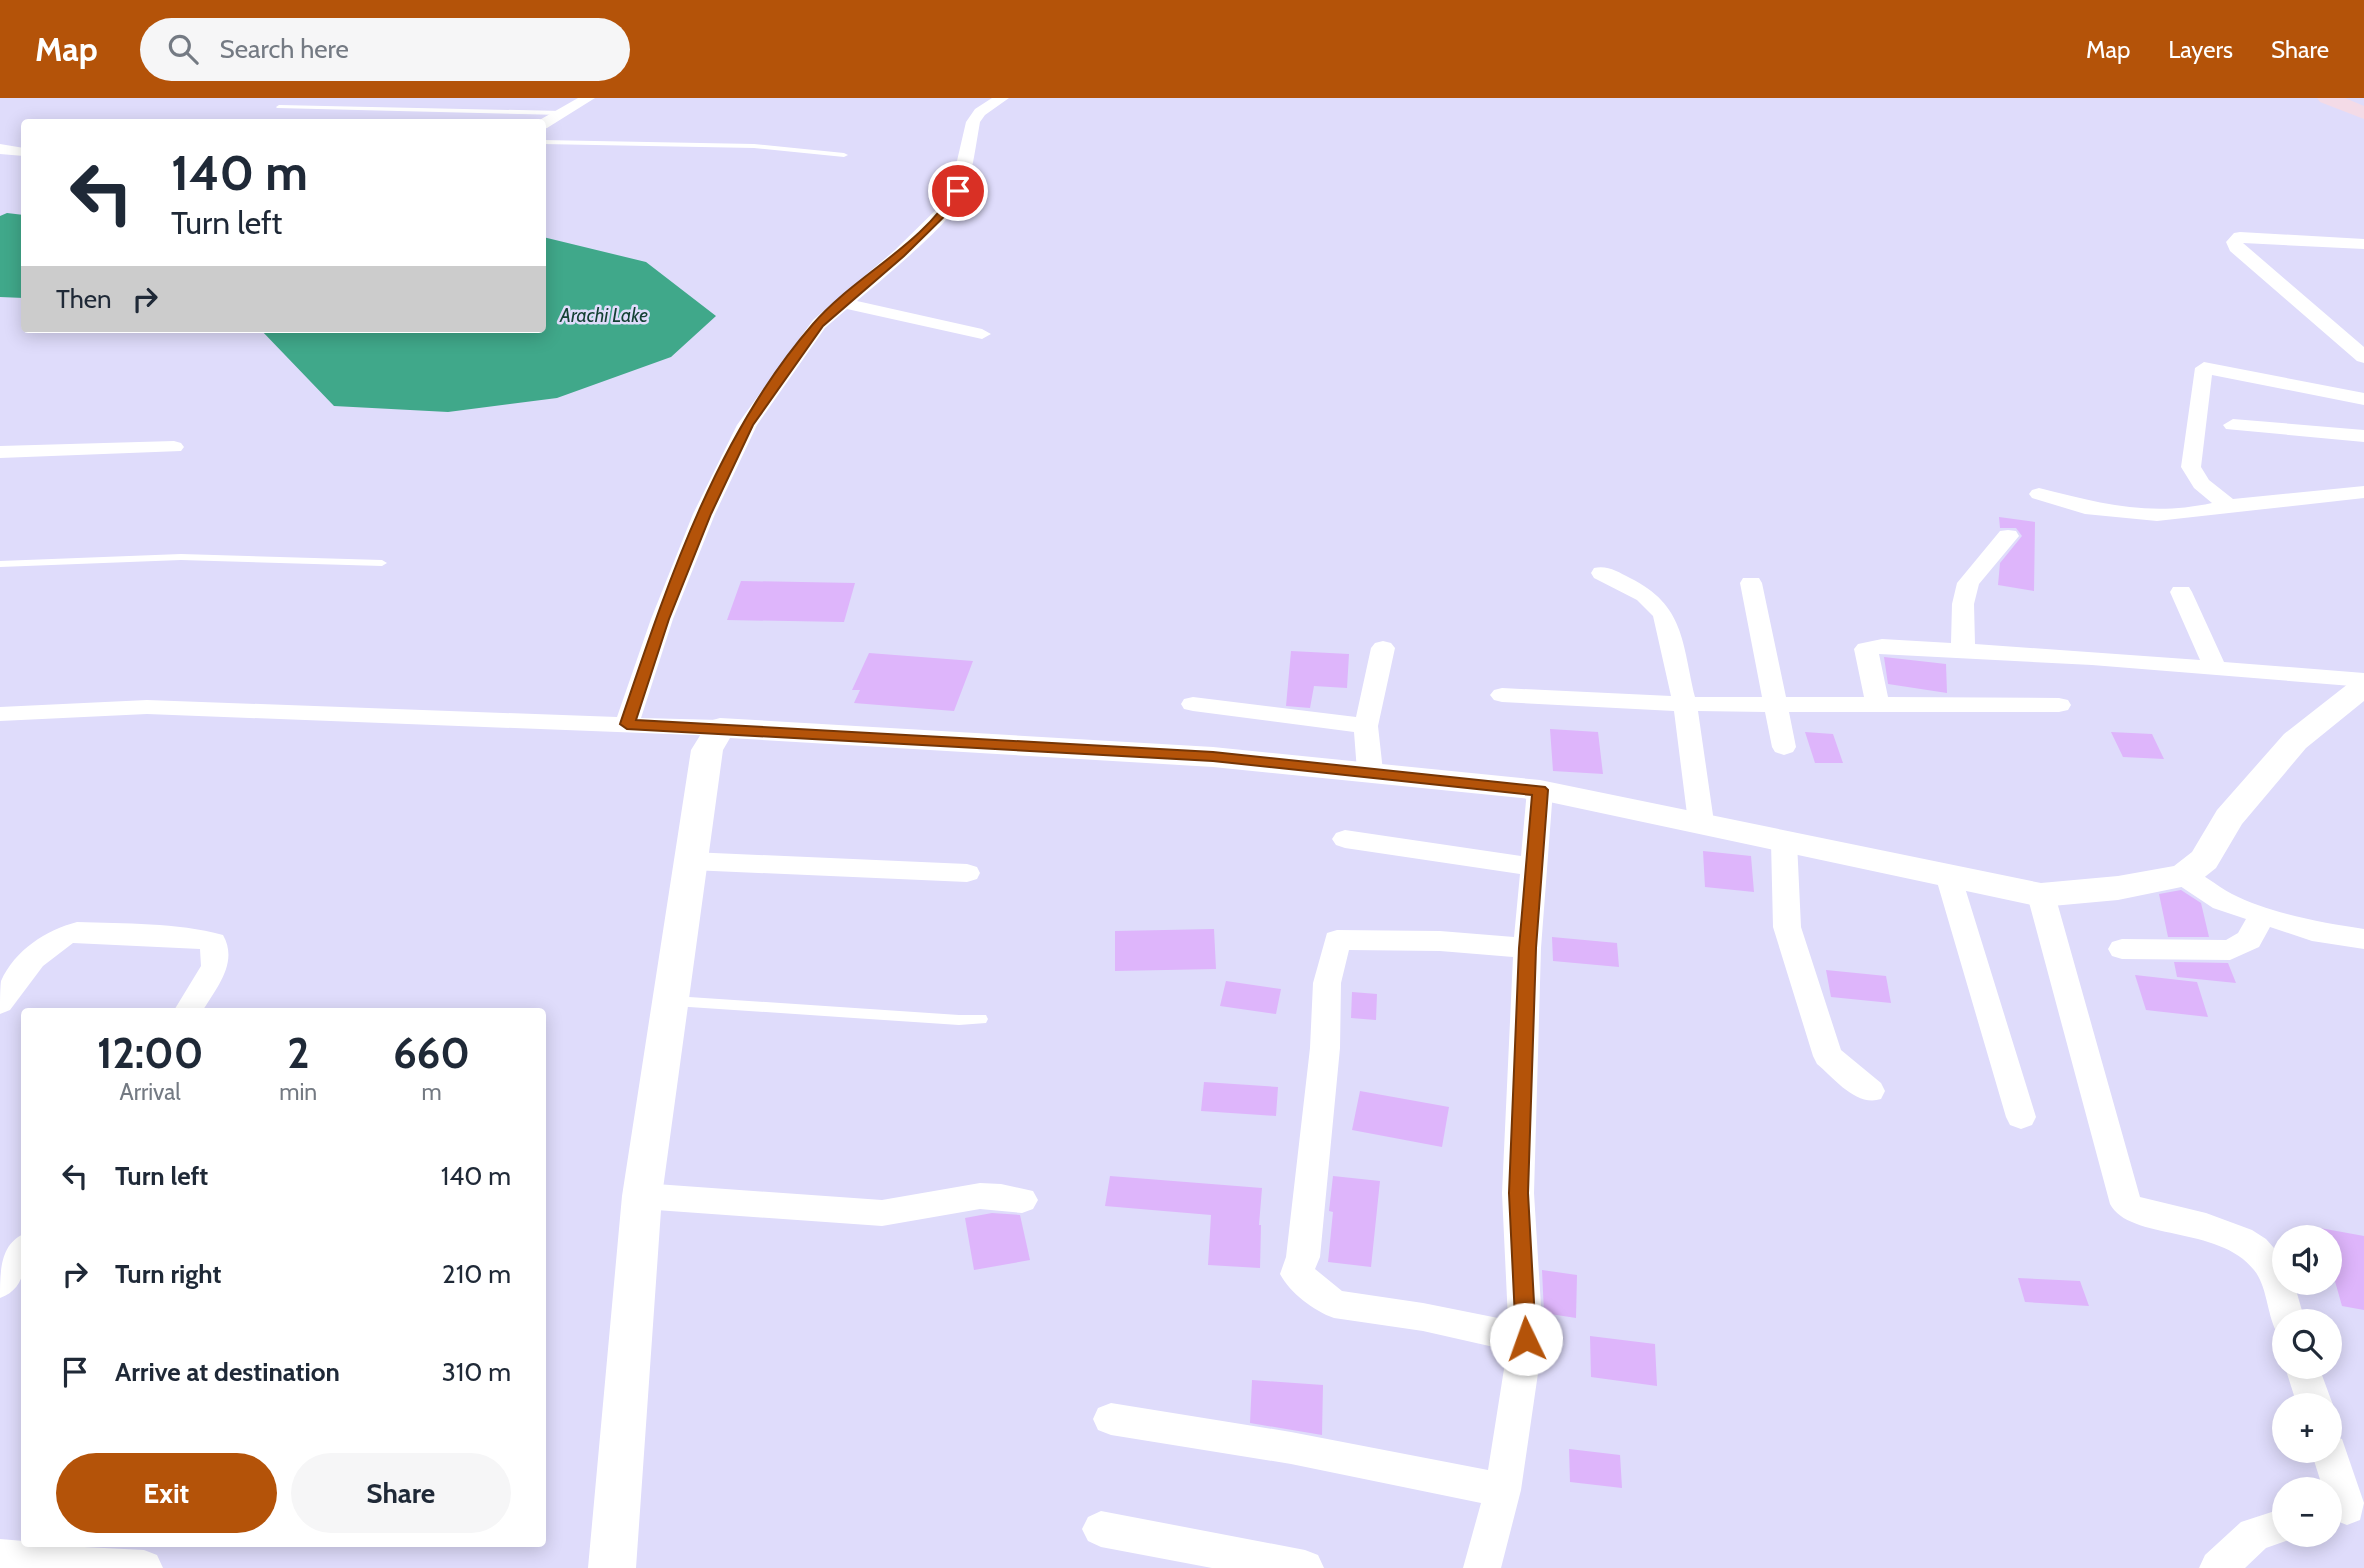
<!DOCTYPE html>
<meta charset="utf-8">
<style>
body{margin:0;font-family:Cabin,sans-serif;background:#f6f6f7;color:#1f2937;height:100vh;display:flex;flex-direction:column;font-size:26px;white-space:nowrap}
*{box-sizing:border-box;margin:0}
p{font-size:23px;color:#747a83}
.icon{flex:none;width:38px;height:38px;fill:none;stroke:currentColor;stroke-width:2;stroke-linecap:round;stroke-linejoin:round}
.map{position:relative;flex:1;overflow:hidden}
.sheet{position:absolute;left:21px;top:910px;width:525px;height:539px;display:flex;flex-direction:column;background:#fff;border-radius:7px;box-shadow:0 4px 18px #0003}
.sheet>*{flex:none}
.top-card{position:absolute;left:21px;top:21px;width:525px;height:214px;border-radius:7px;box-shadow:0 4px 18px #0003;background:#fff;color:#1f2937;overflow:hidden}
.buttons{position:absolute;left:2272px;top:1127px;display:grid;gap:14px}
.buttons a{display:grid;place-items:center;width:70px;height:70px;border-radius:50%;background:#fff;box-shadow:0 4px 18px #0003;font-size:35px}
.pin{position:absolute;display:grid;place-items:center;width:60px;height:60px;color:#fff;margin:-30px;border:4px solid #fff;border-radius:50%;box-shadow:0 2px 7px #0007}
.me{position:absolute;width:77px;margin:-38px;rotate:357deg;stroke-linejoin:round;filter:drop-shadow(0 0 5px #0008)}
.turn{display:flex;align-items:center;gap:24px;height:147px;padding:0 35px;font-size:32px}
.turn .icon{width:91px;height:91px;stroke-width:2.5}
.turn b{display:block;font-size:49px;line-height:60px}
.then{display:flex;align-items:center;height:66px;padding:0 35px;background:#0003;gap:14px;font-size:26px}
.eta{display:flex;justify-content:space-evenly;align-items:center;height:119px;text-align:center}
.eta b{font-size:42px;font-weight:700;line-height:49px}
.button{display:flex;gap:14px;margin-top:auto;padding:14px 35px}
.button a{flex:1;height:80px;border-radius:42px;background:#b45309;color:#fff;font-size:28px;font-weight:700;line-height:80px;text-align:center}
.button a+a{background:#f6f6f7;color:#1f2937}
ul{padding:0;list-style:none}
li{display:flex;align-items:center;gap:21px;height:98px;padding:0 35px}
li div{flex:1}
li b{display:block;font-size:26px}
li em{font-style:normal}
header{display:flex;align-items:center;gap:42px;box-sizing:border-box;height:98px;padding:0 35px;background:#b45309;color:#fff}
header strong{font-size:33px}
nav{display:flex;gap:38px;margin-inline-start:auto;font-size:24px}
.search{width:490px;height:63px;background:#f6f6f7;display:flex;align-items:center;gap:18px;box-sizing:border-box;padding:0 24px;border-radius:38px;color:#747a83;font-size:26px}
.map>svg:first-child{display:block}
.water{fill:#40a88a}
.building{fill:#deb5fb}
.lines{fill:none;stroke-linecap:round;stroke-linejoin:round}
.service{fill:#fff;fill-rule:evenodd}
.minor{fill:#fff;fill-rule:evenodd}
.tertiary{fill:#fff;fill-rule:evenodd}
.secondary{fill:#f4dbe7;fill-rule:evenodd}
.route{fill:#b45309;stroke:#753606;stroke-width:2}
.labels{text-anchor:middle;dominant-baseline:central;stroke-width:5;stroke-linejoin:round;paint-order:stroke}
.far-water-label{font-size:19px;font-style:italic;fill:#144134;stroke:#dfdcfb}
</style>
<header>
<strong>Map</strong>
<div class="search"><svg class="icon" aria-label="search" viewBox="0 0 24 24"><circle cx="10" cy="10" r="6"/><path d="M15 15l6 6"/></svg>Search here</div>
<nav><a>Map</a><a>Layers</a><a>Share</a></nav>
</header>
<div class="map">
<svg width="2364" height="1470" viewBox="0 0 2364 1470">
<rect width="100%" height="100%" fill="#dfdcfb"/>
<path class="water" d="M7,115L24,117V200L0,199V118Z
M543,139L646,164L716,218L671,259L557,300L448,314L334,308L260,231H542Z"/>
<path class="building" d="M1999,419L2035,424L2034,493L1998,487L2000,465L2022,438L2016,430H2000Z
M741,483L855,485L844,524L727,522Z
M1291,553L1349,556L1347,590L1314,588L1310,610L1286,608Z
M869,555L973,563L954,613L854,605L860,592H852Z
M1884,559L1946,566L1947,595L1888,586Z
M1550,631L1598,634L1603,676L1553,673Z
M1805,634L1833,636L1843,665H1815Z
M2111,634L2152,636L2164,661L2123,659Z
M1703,753L1751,758L1754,794L1705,789Z
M2181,792L2201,805L2209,839H2168L2159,796Z
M1214,831L1216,871L1115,873V833Z
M1552,839L1617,845L1619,869L1553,863Z
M2174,864L2228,865L2236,885L2177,879Z
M1826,872L1886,878L1891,905L1831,899Z
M2135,877L2197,884L2208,919L2146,912Z
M1226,883L1281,891L1276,916L1220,908Z
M1352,894L1377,896L1376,922L1351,920Z
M1204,984L1278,989L1276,1018L1201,1013Z
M1360,993L1449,1009L1442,1049L1352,1032Z
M1110,1078L1262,1090L1259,1127H1261L1260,1170L1208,1167L1211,1117L1105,1108Z
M1333,1078L1380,1083L1371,1169L1328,1164L1333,1114L1329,1113Z
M992,1115L1020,1117L1030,1162L974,1172L965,1120Z
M2320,1130L2364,1138V1212L2342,1208L2329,1162V1139H2323Z
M1542,1172L1577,1177L1576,1220L1544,1215Z
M2018,1180L2080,1183L2089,1208L2025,1204Z
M1590,1238L1655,1246L1657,1288L1591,1279Z
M1252,1282L1323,1287L1322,1337L1250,1325Z
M1569,1351L1620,1357L1622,1390L1570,1384Z"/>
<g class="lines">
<path class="service" d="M279,7L562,13L565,15L562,17L277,10L276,9Z
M542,42L754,46L844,55L848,57L844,59L754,50L542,46Z
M181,456L382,462L387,465L382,468L181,462L0,469V463Z
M674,898L959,917H986L988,921L986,925L959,927L674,908L669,906L667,903L669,900Z"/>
<path class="minor" d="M578,0H595L547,30L542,31V24H536Z
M992,0H1009L985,17L980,24C976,46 973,71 966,93C956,122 882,181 857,203L982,231L991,236L982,241L847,211L825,230L757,327L715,416L673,521L641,620L720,622L729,625L732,630L729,635L720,638L147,616L0,623V609L147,602L617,619L651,521L693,416L737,327L813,222L895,152L945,103L950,93L966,24L975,11Z
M0,46L24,50V58L0,56Z
M2240,134L2364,141V151L2243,145L2364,249V265L2357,263L2230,153L2226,144L2234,135Z
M2204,264L2364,295V307L2212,277L2201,369L2209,382L2233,401L2364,388V400L2157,423L2085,416L2032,400L2029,396L2032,392L2039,390C2100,405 2148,419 2212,405L2194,390L2181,369L2195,270Z
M2233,321L2364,332V344L2226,331L2223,327Z
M174,343L181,345L184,349L181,353L0,360V348Z
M2008,432L2016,433L2019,438L1979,486L1974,506L1975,546L2200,562L2170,494L2173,489H2189L2192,494L2224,564L2364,575V589L2092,567L1879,556L1888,599L2059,600L2068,602L2071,607L2068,612L2059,614H1789L1796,649L1793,654L1784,657L1775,654L1772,649L1765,614L1698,613L1714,724L1710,730L1701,732L1692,730L1688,724L1674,613L1502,604L1494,602L1490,597L1494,592L1502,590L1671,598L1653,518L1637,502L1594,480L1591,475L1594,470C1608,467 1618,474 1630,480C1685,507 1682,545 1695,599H1762L1740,485L1743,480H1759L1762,485L1786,599H1864L1854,551L1858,546L1882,541L1951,545L1952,506L1957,485L2000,433Z
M1383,543L1391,545L1395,550L1378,628L1383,673L1379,679L1370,681L1361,679L1357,673L1354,634L1193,613L1184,611L1181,606L1184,601L1193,599L1356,619L1371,550L1375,545Z
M1540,684L1549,686L1553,692L1541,850L1534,1095L1543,1241L1521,1392L1501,1470H1463L1481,1405L1291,1366L1111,1337L1098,1332L1093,1321L1098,1310L1111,1305L1291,1334L1488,1372L1507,1252L1423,1233L1334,1220C1314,1213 1290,1195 1280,1176L1286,1159L1310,950L1313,885L1327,835L1337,832L1440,833L1514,839L1520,776L1345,750L1336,747L1332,741L1336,735L1345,732L1521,758L1527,692L1531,686ZM1349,852L1440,853L1513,859L1502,1095L1508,1222L1423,1205L1342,1193L1315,1171L1320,1159L1340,950L1341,885Z
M1784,735L1793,738L1797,744L1801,829L1841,952L1881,985L1885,993L1881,1001C1856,1009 1835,981 1817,966L1813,958L1773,829L1771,744L1775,738Z
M691,754L967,766L977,769L980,775L977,781L967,784L691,772L682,769L678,763L682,757Z
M1948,768L1958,771L1961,777L2036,1019L2032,1027L2021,1031L2010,1027L2006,1019L1935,777L1938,771Z
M2184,769C2202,774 2215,787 2232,796C2269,815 2322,825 2364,831V851L2312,843L2270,829L2259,849L2230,862L2122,861L2112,858L2108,851L2112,844L2122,841L2226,842L2238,835L2246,821L2213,810L2174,784L2171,778L2174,772Z
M2041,788L2051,790L2055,797L2140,1099L2206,1115L2252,1132L2266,1141L2282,1159L2284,1185H2294L2305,1223H2284V1236L2276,1233C2267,1215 2267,1188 2254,1172C2219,1127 2129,1143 2110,1106L2027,797L2031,790Z
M77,824C125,826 176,824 223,837C239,865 216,890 202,914H173L201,868L200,851L73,845L43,868L10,912L0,916C0,906 0,891 1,883C15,852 46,832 77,824Z
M642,1085L882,1102L980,1085L1001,1086L1033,1093L1038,1102L1033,1111L1022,1115L980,1111L882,1128L642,1111L631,1107L626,1098L631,1089Z
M24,1136C26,1161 28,1190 0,1200C0,1174 0,1146 24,1136Z
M2285,1269H2319L2333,1307L2329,1314V1307H2297Z
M2329,1337L2342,1341L2364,1405L2360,1422L2347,1427L2334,1422L2329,1412V1391H2323L2311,1353H2329Z
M2284,1410V1437H2298L2297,1439L2266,1450L2245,1470H2199L2205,1457L2241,1424Z
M1101,1413L1305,1452L1318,1457L1324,1470H1212L1101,1449L1088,1443L1082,1431L1088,1419Z
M0,1441L24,1443V1446L144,1452L157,1457L163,1470H0Z"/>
<path class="tertiary" d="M2364,579V603L2306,650L2242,726L2216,770L2196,786L2118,802L2041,809L1540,702L1213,669L730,640L723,652L662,1098L636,1470H588L622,1098L691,652L709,623L720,620L1213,649L1540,682L2041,785L2118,778L2174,768L2192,754L2217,712L2284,636L2353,582Z"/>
<path class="secondary" d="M2317,0H2345L2364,8V21L2320,4Z"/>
</g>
<path class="route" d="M955,91L963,93L956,107L904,158L823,228L753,327L711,416L669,521L636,622L1213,654L1545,689L1548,692L1536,850L1528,1095L1536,1241L1533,1247L1526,1250L1519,1247L1516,1241L1509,1095L1519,850L1532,697L1213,663L627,631L620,626C667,487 715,339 813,226C854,178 923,147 955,91Z"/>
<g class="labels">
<g class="far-water-label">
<text x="604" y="217">Arachi Lake</text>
</g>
</g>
</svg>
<div class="buttons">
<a><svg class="icon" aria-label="sound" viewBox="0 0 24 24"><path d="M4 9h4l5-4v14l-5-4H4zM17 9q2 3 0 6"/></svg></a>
<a><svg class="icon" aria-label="search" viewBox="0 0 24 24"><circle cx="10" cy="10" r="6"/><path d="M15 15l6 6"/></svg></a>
<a>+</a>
<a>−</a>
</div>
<div class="pin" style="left:958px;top:93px;background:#d93025"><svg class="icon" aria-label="arrive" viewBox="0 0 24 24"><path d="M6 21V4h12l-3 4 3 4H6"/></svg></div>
<svg class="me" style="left:1526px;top:1241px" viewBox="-20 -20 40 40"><circle r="19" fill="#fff"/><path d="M0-13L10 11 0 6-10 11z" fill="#b45309"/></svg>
<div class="top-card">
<div class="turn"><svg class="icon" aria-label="left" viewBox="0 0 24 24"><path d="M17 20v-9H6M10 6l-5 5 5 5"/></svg><div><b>140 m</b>Turn left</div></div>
<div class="then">Then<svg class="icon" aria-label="right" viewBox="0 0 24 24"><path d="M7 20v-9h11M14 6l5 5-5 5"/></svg></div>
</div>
<section class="sheet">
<div class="eta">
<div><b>12:00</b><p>Arrival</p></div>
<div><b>2</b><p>min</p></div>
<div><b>660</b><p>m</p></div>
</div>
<ul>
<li><svg class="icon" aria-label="left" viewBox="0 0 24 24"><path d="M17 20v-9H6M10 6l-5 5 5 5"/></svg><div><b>Turn left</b></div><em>140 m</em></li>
<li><svg class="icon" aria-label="right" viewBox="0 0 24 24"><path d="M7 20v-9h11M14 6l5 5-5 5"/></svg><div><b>Turn right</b></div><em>210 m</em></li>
<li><svg class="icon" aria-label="arrive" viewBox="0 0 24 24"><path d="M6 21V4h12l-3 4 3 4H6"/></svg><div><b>Arrive at destination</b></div><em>310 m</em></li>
</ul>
<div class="button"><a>Exit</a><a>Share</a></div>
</section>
</div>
